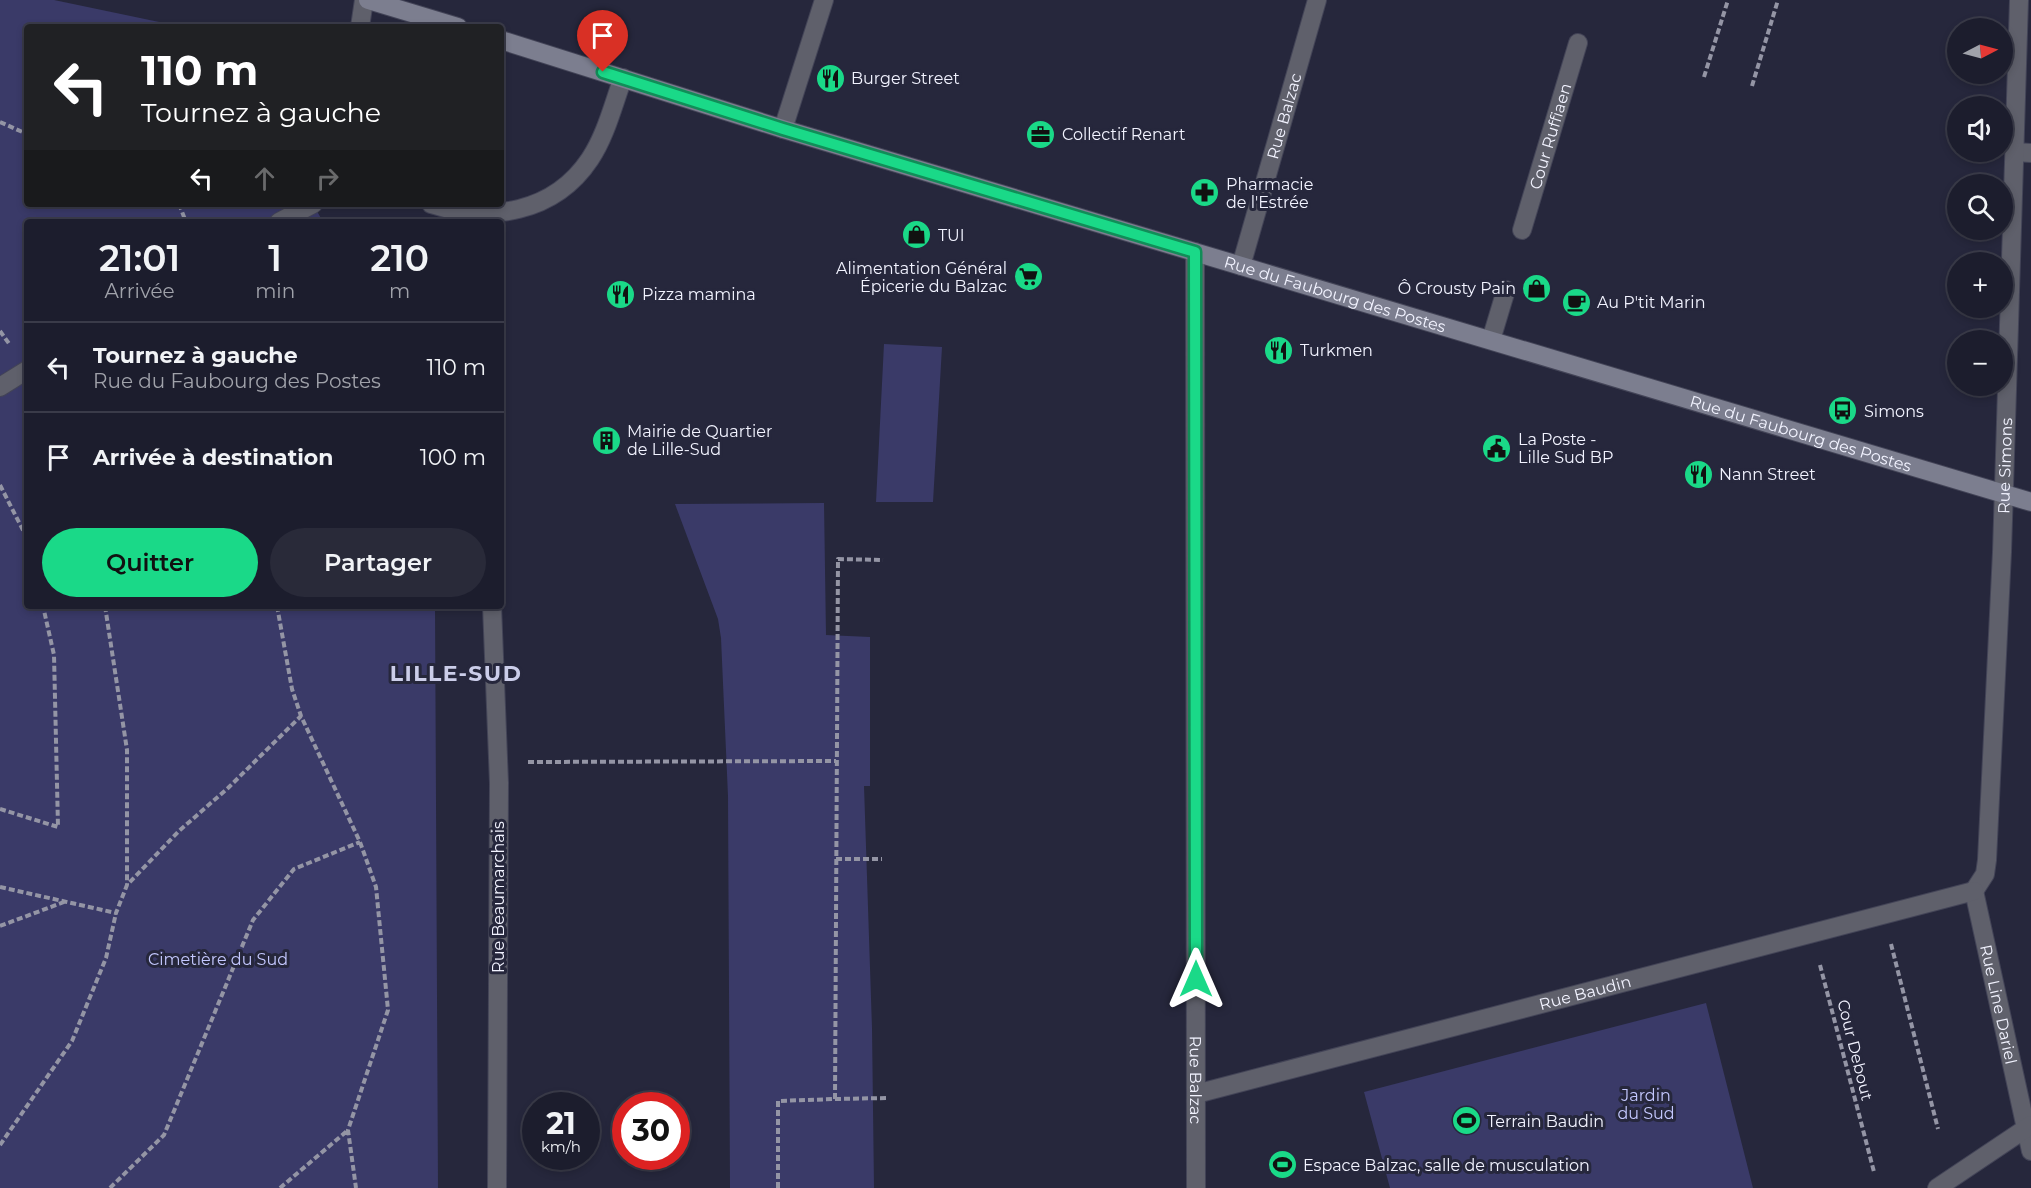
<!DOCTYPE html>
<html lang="fr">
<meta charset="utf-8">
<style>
body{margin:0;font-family:Montserrat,sans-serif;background:#292a39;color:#f1f3f6;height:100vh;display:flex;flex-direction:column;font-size:22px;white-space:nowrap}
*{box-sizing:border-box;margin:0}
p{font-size:20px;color:#a0a2aa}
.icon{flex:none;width:33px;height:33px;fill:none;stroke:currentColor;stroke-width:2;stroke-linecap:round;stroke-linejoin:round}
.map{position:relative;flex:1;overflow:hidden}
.drawer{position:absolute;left:24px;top:219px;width:480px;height:390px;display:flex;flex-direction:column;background:#1c1d2d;border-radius:6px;box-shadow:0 3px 9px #0003,0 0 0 2px #3a3b49}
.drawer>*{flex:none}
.top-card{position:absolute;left:24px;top:24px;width:480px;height:183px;border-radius:6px;box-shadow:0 3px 9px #0003,0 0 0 2px #3a3b49;background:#202124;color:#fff;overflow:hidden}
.needle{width:39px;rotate:84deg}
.fabs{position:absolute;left:1947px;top:18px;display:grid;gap:12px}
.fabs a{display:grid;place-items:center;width:66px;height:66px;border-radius:50%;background:#1c1d2d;box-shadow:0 3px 9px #0003,0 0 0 2px #3a3b49;font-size:30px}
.speed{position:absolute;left:522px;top:1092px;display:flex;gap:12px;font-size:30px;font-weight:700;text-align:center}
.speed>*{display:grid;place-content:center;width:78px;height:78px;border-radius:50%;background:#1c1d2d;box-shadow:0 3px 9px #0003,0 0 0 2px #3a3b49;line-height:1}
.speed small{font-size:15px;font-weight:400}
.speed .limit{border:9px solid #d22;background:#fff;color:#111}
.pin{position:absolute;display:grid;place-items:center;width:51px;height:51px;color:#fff;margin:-62px -26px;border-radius:50% 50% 50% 0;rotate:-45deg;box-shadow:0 0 6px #0007}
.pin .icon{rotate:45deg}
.me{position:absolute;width:66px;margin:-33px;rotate:0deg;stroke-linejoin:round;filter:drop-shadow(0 0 4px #0008)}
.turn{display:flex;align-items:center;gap:21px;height:126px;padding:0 18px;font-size:27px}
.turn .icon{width:78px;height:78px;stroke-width:2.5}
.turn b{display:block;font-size:42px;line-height:51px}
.lanes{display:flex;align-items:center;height:57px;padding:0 18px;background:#0003;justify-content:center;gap:30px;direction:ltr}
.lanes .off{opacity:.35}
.eta{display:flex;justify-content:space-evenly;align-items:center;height:102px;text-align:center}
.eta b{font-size:36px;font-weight:600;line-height:42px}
.action{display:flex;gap:12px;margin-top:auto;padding:12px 18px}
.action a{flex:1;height:69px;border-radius:36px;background:#1ad988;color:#111;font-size:24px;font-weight:600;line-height:69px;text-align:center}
.action a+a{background:#292a39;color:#f1f3f6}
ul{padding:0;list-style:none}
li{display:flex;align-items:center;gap:18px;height:90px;padding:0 18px;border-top:2px solid #3a3b49}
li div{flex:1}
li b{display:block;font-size:22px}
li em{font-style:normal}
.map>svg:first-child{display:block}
.green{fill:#3a3a68}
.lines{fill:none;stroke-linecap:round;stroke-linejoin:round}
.lane-casing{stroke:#434457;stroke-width:20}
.street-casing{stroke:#434457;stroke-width:20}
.secondary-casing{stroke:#434457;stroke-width:20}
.path{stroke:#9495a5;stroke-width:4;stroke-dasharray:6 3;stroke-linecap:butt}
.lane{stroke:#5f606b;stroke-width:18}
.street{stroke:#5f606b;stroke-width:18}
.secondary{stroke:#7c7e8f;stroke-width:18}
.route-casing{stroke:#118d58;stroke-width:15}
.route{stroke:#1ad988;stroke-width:10}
.labels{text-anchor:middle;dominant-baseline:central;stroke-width:6;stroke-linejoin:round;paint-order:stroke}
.poi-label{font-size:16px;fill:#f2f3ff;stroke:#26273c;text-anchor:start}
.street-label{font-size:16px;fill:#f2f3ff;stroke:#26273c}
.park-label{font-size:16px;fill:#c4c8ff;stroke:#26273c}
.district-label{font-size:22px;font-weight:bold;letter-spacing:1.5px;fill:#cbcde9;stroke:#26273c}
</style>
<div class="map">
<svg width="2031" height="1188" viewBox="0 0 2031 1188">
<rect width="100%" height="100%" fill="#26273c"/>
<path class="green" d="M0,0H54L183,27H27V204H313L323,222H27V606H435L438,1188H0Z
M884,344L942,347L933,502H876Z
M824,503L826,635L870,637V786H864L872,1028L874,1188H730L728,796L721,638L718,619L675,504Z
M1706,1003L1753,1188H1390L1364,1092Z"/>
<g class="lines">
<defs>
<g id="lane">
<path d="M783,129L824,0"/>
<path d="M2015,152L2031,153"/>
<path id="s1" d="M1522,230L1578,43"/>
<path d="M1491,340L1506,290"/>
</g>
<g id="street">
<path d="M360,27L364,0"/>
<path d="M431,204C490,223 554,213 590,159C606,135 613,105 623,78"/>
<path d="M279,222L313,204"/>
<path id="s2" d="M1195,252L1196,1188"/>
<path id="s3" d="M1241,266L1317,0"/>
<path d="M0,387L27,370"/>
<path d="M492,606L499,783L497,1188"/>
<path id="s4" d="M1974,891L1985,874L1987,860L2002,552L2019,0"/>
<path id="s5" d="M1974,891L2031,1151"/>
<path id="s6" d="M1196,1094L1974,891"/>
<path d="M1937,1188L2031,1125"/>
</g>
<g id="secondary">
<path d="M368,0L458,27"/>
<path id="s7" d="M501,40L783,129L2031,502"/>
</g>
</defs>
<use href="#lane" class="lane-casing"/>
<use href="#street" class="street-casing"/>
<use href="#secondary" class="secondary-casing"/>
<path class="path" d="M1704,77L1728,0
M1752,86L1778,0
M0,122L27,134
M179,204L186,222
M0,331L10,345
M0,485L27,538
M105,606L127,750V885
M277,606L292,689L301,716L360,842L376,887L388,1010L348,1130L356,1188
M528,762L836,761
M0,809L58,827L54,655L43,606
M836,859H882
M0,887L116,913L127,885L179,831L228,788L301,716
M0,926L64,902
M1891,944L1938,1129
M1820,965L1874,1172
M835,1099L887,1098
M0,1145L72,1041L106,958L116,913
M110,1188L164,1135L253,920L294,869L360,842
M280,1188L347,1131
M778,1188V1101L835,1099L838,559L883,560"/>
<use href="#lane" class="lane"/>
<use href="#street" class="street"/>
<use href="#secondary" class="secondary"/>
</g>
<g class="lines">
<defs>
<path id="route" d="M603,72L783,129L1195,252L1196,979"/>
</defs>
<use href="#route" class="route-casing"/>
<use href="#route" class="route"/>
</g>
<defs>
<symbol id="restaurant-disc" viewBox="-11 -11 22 22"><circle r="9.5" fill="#1ad988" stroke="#26273c"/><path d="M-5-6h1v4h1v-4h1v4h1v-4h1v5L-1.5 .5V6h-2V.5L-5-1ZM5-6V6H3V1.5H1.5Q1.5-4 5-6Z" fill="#111"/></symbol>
<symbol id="office-disc" viewBox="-11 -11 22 22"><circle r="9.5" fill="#1ad988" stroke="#26273c"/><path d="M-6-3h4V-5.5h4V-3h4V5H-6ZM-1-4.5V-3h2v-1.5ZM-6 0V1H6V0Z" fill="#111"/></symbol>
<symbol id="pharmacy-disc" viewBox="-11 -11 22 22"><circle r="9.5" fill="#1ad988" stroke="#26273c"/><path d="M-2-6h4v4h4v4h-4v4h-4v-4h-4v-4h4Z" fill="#111"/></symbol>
<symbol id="shop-disc" viewBox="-11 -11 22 22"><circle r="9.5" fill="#1ad988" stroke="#26273c"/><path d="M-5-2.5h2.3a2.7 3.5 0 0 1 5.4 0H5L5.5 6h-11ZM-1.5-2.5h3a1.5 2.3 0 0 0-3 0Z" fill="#111"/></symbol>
<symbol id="supermarket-disc" viewBox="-11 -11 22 22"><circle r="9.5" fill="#1ad988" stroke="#26273c"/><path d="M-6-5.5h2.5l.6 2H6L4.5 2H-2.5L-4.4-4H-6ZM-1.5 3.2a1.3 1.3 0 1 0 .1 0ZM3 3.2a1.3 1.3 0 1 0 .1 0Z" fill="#111"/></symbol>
<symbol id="cafe-disc" viewBox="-11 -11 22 22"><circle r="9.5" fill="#1ad988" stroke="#26273c"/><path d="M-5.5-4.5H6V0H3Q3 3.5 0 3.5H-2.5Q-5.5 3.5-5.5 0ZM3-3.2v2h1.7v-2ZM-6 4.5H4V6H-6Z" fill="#111"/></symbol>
<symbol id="bus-disc" viewBox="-11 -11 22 22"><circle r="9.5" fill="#1ad988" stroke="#26273c"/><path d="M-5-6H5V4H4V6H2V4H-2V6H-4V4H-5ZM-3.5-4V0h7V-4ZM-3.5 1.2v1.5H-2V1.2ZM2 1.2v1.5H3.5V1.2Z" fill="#111"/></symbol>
<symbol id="building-disc" viewBox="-11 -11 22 22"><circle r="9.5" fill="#1ad988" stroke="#26273c"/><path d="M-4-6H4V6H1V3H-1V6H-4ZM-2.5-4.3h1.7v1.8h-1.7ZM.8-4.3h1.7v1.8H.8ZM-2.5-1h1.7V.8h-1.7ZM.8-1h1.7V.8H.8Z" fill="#111"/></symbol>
<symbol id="civic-disc" viewBox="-11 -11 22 22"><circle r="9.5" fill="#1ad988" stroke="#26273c"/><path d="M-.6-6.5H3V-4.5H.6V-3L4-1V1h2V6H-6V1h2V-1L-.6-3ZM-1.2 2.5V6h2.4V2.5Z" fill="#111"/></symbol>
<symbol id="stadium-disc" viewBox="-11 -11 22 22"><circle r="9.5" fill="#1ad988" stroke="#26273c"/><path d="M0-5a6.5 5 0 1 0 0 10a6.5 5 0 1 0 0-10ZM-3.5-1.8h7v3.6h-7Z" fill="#111"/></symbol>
</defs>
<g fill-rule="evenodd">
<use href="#restaurant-disc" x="814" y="62" width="33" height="33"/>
<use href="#office-disc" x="1024" y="118" width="33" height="33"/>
<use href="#pharmacy-disc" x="1188" y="176" width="33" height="33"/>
<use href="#shop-disc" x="900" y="218" width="33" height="33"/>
<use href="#supermarket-disc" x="1012" y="260" width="33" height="33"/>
<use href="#shop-disc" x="1520" y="272" width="33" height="33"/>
<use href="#restaurant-disc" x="604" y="278" width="33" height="33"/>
<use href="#cafe-disc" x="1560" y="286" width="33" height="33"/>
<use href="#restaurant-disc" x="1262" y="334" width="33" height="33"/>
<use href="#bus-disc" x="1826" y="394" width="33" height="33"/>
<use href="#building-disc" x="590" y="424" width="33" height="33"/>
<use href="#civic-disc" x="1480" y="432" width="33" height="33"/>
<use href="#restaurant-disc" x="1682" y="458" width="33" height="33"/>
<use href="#stadium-disc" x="1450" y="1104" width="33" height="33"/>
<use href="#stadium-disc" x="1266" y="1148" width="33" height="33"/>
</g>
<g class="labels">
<g class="poi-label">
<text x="851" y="78">Burger Street</text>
<text x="1062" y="134">Collectif Renart</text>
<text x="1226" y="184">Pharmacie<tspan x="1226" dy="18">de l'Estrée</tspan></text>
<text x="938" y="235">TUI</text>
<text x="1007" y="268" text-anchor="end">Alimentation Général<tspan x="1007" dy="18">Épicerie du Balzac</tspan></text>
<text x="1516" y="288" text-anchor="end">Ô Crousty Pain</text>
<text x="642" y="294">Pizza mamina</text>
<text x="1597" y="302">Au P'tit Marin</text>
<text x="1300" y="350">Turkmen</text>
<text x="1864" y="411">Simons</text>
<text x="627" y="431">Mairie de Quartier<tspan x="627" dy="18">de Lille-Sud</tspan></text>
<text x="1518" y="439">La Poste -<tspan x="1518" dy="18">Lille Sud BP</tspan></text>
<text x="1719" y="474">Nann Street</text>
<text x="1487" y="1121">Terrain Baudin</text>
<text x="1303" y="1165">Espace Balzac, salle de musculation</text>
</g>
<g class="street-label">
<text stroke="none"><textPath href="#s3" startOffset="156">Rue Balzac</textPath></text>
<text stroke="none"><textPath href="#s1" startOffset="98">Cour Ruffiaen</textPath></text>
<text stroke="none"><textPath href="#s7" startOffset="872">Rue du Faubourg des Postes</textPath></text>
<text stroke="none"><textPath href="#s7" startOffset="1358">Rue du Faubourg des Postes</textPath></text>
<text stroke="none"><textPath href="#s4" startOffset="429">Rue Simons</textPath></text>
<text transform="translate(498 897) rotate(-90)">Rue Beaumarchais</text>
<text stroke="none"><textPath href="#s6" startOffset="402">Rue Baudin</textPath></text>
<text stroke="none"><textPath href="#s5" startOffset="116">Rue Line Dariel</textPath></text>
<text transform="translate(1855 1050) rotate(76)">Cour Debout</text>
<text stroke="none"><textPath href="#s2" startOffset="828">Rue Balzac</textPath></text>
</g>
<g class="park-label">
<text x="218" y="959">Cimetière du Sud</text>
<text x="1646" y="1095">Jardin<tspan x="1646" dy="18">du Sud</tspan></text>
</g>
<g class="district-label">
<text x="456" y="673">LILLE-SUD</text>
</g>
</g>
</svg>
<div class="fabs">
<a><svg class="needle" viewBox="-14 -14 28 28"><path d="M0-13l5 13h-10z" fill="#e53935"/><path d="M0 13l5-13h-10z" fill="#a0a2aa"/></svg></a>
<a><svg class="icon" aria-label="sound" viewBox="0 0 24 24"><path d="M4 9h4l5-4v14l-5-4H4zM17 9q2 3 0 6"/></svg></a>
<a><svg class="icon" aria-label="search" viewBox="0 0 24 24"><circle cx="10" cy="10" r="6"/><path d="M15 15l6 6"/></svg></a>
<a>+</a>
<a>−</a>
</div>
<div class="speed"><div>21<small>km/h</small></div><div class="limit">30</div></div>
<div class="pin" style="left:603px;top:72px;background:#d93025"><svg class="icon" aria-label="arrive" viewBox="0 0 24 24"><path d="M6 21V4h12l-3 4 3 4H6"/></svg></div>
<svg class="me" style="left:1196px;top:979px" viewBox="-20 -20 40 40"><path d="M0-17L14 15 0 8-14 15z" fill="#1ad988" stroke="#fff" stroke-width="4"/></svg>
<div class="top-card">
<div class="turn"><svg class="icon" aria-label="left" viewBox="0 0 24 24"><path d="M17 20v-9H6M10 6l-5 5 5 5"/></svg><div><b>110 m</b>Tournez à gauche</div></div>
<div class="lanes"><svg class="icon" aria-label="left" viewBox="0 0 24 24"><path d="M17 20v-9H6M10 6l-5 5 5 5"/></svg><svg class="icon off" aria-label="ahead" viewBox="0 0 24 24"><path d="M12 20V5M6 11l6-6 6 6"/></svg><svg class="icon off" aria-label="right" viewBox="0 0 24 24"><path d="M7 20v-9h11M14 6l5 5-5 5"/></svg></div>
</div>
<section class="drawer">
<div class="eta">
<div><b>21:01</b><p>Arrivée</p></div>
<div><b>1</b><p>min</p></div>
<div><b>210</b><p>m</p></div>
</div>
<ul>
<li><svg class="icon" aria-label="left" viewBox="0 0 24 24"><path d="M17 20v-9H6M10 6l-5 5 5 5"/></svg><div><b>Tournez à gauche</b><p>Rue du Faubourg des Postes</p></div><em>110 m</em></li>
<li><svg class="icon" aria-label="arrive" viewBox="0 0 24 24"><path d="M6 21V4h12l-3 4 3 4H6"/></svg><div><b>Arrivée à destination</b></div><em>100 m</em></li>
</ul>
<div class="action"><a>Quitter</a><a>Partager</a></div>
</section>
</div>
